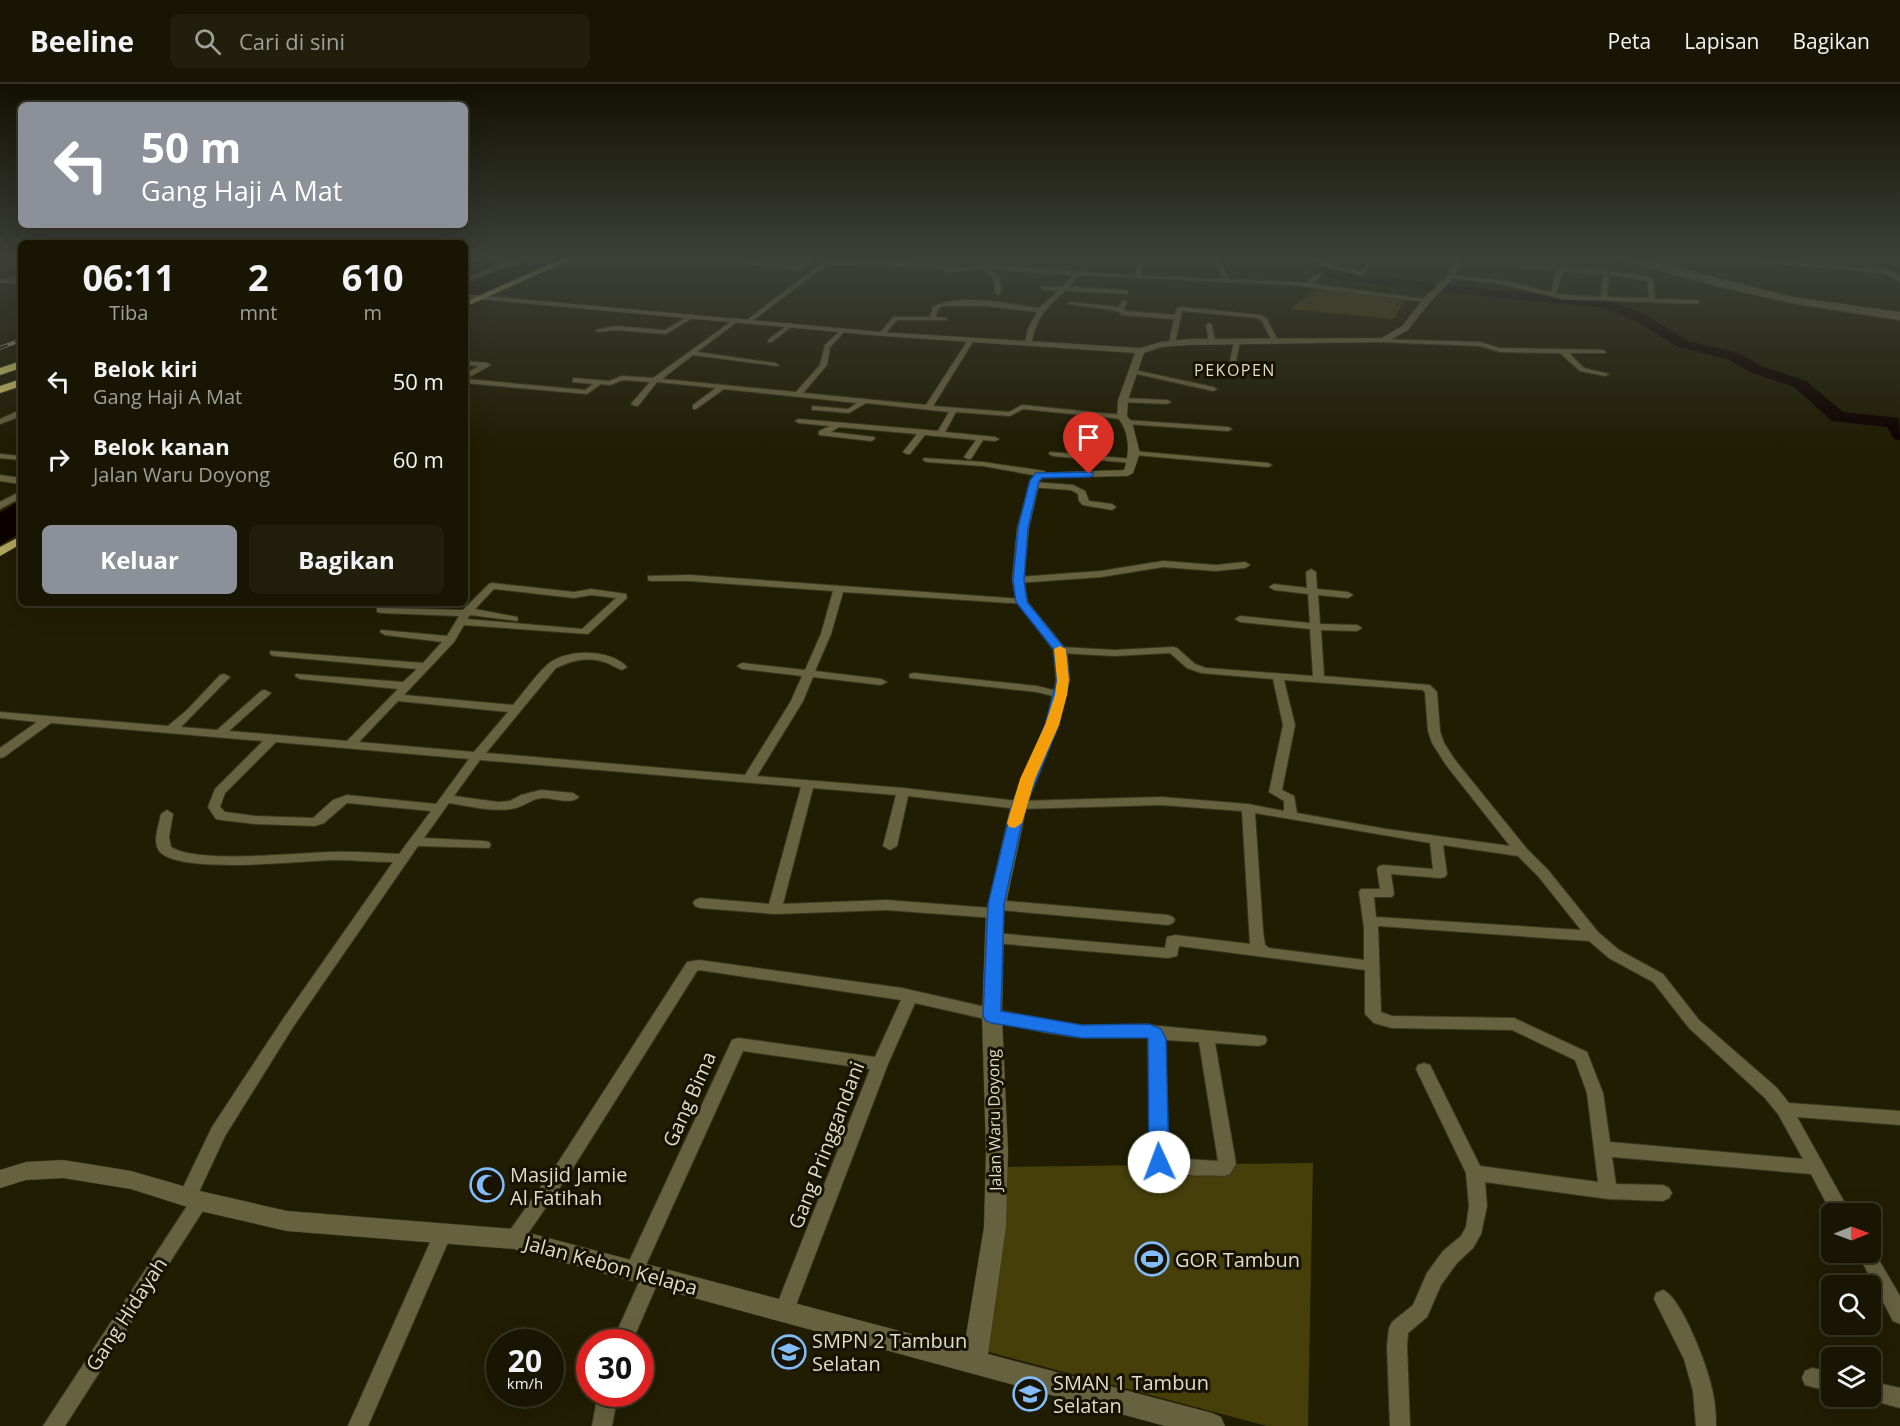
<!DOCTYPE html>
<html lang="id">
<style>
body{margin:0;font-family:"Open Sans",sans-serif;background:#211f0c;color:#f1f3f6;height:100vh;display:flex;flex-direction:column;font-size:22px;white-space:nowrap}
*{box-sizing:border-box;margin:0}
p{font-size:20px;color:#9f9f99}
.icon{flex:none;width:33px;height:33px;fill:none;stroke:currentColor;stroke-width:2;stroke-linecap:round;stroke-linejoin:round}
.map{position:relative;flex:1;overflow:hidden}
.sheet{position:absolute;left:18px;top:156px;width:450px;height:366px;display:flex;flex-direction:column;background:#181602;border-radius:9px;box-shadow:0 6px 24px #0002,0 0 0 2px #363524}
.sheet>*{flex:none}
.guide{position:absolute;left:18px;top:18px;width:450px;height:126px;border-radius:9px;box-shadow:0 6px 24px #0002,0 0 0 2px #363524;background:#8c9099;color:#fff;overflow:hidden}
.needle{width:39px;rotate:89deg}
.fabs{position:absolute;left:1821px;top:1119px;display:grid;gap:12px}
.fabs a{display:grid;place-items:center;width:60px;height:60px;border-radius:9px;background:#181602;box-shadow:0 6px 24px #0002,0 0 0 2px #363524;font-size:30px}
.speed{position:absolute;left:486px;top:1245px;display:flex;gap:12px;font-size:30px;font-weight:700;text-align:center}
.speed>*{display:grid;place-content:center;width:78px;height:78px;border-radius:50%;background:#181602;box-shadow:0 6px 24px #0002,0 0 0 2px #363524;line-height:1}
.speed small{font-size:15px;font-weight:400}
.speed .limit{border:9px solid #d22;background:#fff;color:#111}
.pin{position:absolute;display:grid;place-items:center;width:51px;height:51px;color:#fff;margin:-62px -26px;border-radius:50% 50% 50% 0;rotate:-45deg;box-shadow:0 0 6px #0007}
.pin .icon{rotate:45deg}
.me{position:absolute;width:66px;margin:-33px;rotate:358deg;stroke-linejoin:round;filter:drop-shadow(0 0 4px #0008)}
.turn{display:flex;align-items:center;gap:21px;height:126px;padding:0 24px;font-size:27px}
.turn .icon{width:78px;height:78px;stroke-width:2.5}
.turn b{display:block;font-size:42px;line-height:51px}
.eta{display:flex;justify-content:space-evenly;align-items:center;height:102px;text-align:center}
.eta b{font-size:36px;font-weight:700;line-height:42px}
.cta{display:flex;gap:12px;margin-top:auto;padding:12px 24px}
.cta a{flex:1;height:69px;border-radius:9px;background:#8c9099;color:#fff;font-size:24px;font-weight:700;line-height:69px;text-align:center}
.cta a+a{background:#211f0c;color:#f1f3f6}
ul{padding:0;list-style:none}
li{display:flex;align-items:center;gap:18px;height:78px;padding:0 24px}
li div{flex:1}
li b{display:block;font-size:22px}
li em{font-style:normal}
header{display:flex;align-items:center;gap:36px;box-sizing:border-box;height:84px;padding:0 30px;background:#181602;border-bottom:2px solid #363524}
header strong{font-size:28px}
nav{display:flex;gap:33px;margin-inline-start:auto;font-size:21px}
.search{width:420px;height:54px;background:#211f0c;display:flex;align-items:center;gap:15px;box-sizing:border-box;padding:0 21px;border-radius:9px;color:#9f9f99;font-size:22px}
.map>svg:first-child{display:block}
.green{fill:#463f0a}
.water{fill:#0e0200}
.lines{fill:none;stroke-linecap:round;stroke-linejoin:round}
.river{fill:#0e0200;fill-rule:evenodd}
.minor-casing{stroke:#3b381f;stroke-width:2}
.tertiary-casing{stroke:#3b381f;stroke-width:1}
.primary-casing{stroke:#3b381f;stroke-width:1}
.motorway-casing{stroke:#3b381f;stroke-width:2}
.minor{fill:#66613f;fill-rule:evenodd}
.tertiary{fill:#66613f;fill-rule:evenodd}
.primary{fill:#b1a65e;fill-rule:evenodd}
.motorway{fill:#cfc26a;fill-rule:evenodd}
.rail-casing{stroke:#908e7a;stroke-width:4}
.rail{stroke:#171300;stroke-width:2;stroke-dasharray:8;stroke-linecap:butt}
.route{fill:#1a73e8;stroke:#114b97;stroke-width:1.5}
.slow{fill:#f59e0b}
.labels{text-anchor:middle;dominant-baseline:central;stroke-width:6;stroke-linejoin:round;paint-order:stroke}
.far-quarter-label{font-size:16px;letter-spacing:1.5px;fill:#dfddce;stroke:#171300}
.street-label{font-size:16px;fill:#dfddce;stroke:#171300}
.near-street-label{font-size:20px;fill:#dfddce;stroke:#171300}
.near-poi-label{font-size:20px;fill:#dfddce;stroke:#171300;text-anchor:start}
</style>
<header>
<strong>Beeline</strong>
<div class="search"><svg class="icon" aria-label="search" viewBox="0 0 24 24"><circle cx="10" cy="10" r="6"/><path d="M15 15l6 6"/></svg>Cari di sini</div>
<nav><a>Peta</a><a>Lapisan</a><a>Bagikan</a></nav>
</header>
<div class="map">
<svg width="1900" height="1342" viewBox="0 0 1900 1342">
<rect width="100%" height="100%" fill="#201d03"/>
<path class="green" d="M1317,205L1405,215L1394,235L1290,225Z
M1313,1079L1308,1342H1267L985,1267L1002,1083Z"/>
<path class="water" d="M533,173H564L465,216V201Z
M21,416V448L0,461V429Z"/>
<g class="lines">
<path class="river" d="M1287,173H1304L1336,187L1433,199L1440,203L1433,207L1333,195Z
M1447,201L1611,217L1646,231L1688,257L1738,269L1764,283L1806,297L1843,328L1899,334L1900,356L1894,355L1887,343L1832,337L1794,303L1752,289L1728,275L1678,263L1636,237L1604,224L1442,208L1440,205L1442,202Z"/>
<defs>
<path id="minor" d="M465,173H492L516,177L523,173H531L510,183L505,182L465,199V195L506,178L484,176L465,177Z
M704,173H721L797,183L809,173H816L798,187Z
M826,173H830L829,177L938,179L947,184L991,181L1135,192L1137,180L1140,178L1143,180L1141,192L1223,195L1213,173H1219L1229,195L1306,199L1319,189L1322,191L1312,200L1430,216L1427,218L1291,201L1079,191L1068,203L1126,206L1129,208L1126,210L1065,207C1045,225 1037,233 1031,260L1028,262L1025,260L1028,245L1037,228L984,222H943L938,225L936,233L947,234V236H897L884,251L879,250L893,233H930L933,223C959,209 1010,220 1039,224L1058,207L1043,206L1041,203H1062L1073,191L989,185L1000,194L1001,209L998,211L995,209L994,195L982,185L946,188L937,183L826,181L751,238H747V236L823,178Z
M1307,173H1315L1330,180L1361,188L1372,173H1378L1362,192L1326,182Z
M1609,173H1619L1790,215L1900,232V236L1790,219L1717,202Z
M1689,173H1717L1887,185L1900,193V198L1886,189Z
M1518,181L1593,185L1646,192L1653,196L1655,215L1697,216L1700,218L1697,220L1563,215L1506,201L1447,193L1450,191L1506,197L1551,208L1557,186L1520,184ZM1563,187L1603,190L1601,213L1556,210ZM1609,191L1647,197L1649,214L1607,213Z
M21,190V194L4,199L1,197Z
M1124,216L1127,218L1124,223L1125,227L1175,231L1177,224L1182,223L1261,231L1267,235L1279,259L1274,260L1261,236L1257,234L1182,227L1175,259L1172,261L1169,259L1174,235L1122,231L1118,227L1068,220L1071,218L1118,223Z
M692,230L695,232L694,233L666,250L615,246L598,248L595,246L615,242L665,246Z
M736,234L738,235V237L697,268L775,279L779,281L777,282L693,271L662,295L796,308L820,281L825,261L842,245L845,247L830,263L827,281L803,309L926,321L968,256L971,254L974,256L933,322L1009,328L1022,321L1122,331L1126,333L1122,335L1023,325L1010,332L956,328L945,348L995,353L999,355L995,357L983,356L971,375H968L964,373L976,356L925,351L910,370H907L903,368L917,350L839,343L831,348L874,353L875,355L871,357L819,351V347L830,342L799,339L795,337L799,335L938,347L949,328L866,319L849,329L815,326H812V322L848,325L857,319L724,305L696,325H693V321L716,304L657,298L638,322H635L631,320L650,298L623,296L610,301L601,300L587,310L465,299V290L479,282L465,281V277L487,279L491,281L466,295L585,306L593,300L573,298V294L609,297L622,292L653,294Z
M790,239L793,241L792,242L772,258H768V256Z
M1209,239L1212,241L1215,258L1212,260L1209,258L1206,241Z
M1379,255L1480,258L1500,264L1603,266L1606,268L1605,269H1569L1584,284L1609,290L1605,292L1580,287L1560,269L1500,268L1480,262L1377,258L1376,257Z
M1237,256L1240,258L1235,281L1229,282L1234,258Z
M1130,285L1213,303L1217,305L1213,307L1133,289H1130Z
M1120,314L1167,316L1171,318L1167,320L1123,318H1120Z
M18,327H21V332L0,340V335Z
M1124,336L1228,343L1232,345L1228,347L1127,340H1124Z
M1132,367L1268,379L1272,381L1268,383L1135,371H1132Z
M1050,368L1132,375L1136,377L1132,379L1053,372L1049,370Z
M0,370L21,372V376L0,374Z
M924,374L983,378L1044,387L1048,390L1044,393L983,382L927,378L923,376Z
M0,391L21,394V400L0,397Z
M1033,398L1073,401L1085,407L1089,417L1112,420L1116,423L1112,426L1083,421L1079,417L1078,410L1071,406L1030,403V399Z
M21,407V414L0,425V418Z
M1163,477L1216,481L1245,478L1250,481L1245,484L1216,487L1163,483L1101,493L1018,499L1013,496L1018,493L1101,487Z
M1311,485L1316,488L1317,505L1348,508L1353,511L1348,514L1318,511L1320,540L1357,541L1362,544L1357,547L1321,546L1324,592L1430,601L1437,608L1440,647L1444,659L1455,676L1527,765L1548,786L1598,848L1619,866L1663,890L1699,936L1777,1004L1789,1019L1900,1027V1041L1797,1033L1851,1130H1832L1811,1090L1612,1073L1616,1100L1663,1101L1669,1104L1672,1109L1669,1114L1663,1117L1608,1115L1485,1098L1487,1122L1481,1150L1473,1164L1457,1179L1441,1201L1427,1233L1408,1249L1407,1262L1410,1342H1390L1387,1262L1389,1244L1392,1238L1413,1221L1427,1189L1443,1167L1461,1152L1466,1143L1469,1122L1466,1089L1416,985L1418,981L1424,979L1430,981L1480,1082L1598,1098L1587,1009L1575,976L1512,946L1392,944L1374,939L1365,930V886L1179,862L1177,872L1168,874L994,859L989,858L987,854L989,850L994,849L1165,864L1167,853L1175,851L1250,860L1242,727L1161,721L1019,725L908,712L897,762L890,766L883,762L896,711L813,704L783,820L886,816L991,824L989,821L991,818L996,816L1168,831L1173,833L1175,836L1173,839L1168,841L1000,826L1002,829L1000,832L995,834L886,826L775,830L700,824L695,822L693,819L695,816L700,814L769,820L801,703L480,676L454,712L498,718L510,717L521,711L541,706L573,709L579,713C571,721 554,714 543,714C531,714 523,724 511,725C491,728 469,722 449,719L424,754L484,757L489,758L491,761L489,764L418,762L293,943L225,1052L198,1110L206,1112L209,1117L206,1122L65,1342H43L187,1122L181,1119L178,1114L212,1043L283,935L393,778C373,778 353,776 333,776C299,777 185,790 161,769C151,760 159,741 161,730L167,726L173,730L169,753L171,763C199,780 294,769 330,768C353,767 376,769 399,770L431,727L347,719L324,739L315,742L255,740L221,736L216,735L208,723L215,705L263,657L51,639L4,673L0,674V664L37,638L0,634V628L168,642L187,626L220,591L224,590L230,593L228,595L181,643L217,646L261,607L265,606L271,609L269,611L229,647L347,657L398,605L300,595L295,592L296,590L403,598L417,585L275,572L271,571L270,569L271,567L423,579L442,558L385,551L380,548L381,546L447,552L459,532L381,529L377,528V524L463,526L489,500L492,499L574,508L591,505L626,510L627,514L588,550L464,541L454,558L404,611L513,621C524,608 535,592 547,581C566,564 610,565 627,583L622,586C616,584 611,580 604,578C588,572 571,577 556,584L486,669L745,691L791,617L802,592L742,585L737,582L742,579L805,586L821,550L833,507L690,497H651L648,496V492L690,491L1022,515L1027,518L1026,520L843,508L831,550L815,587L881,595L887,598L881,601L813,593L803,617L757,692L903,704L1019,717L1161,713L1248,720L1284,727V717L1269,708L1283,641L1273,595L1201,589L1187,584L1170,569L1114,572L1060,569L1055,566L1060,563L1114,566L1173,563L1177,564L1195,580L1206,584L1313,592L1310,545L1240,538L1235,535L1240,532L1310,539L1308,510L1274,506L1269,503L1274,500L1307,504L1306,488ZM494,505L574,514L591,511L616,514L582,545L467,535L470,531L517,537L518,535L517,533L475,525ZM1284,596L1423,606L1425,609L1428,647L1432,659L1446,681L1510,762L1386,745L1297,729L1294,712L1282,706L1295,641ZM398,617L508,628L474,668L359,658ZM276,658L469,675L436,720L347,711L333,716L313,734L255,732L225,728L220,723L225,709ZM1255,729L1430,759L1433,785L1384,781L1379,782L1377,785L1380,805H1361L1359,808L1364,844V876L1269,864L1265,861L1263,847ZM1443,761L1518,772L1538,792L1581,846L1376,833L1374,813H1392L1394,810L1391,790L1440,794L1445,793L1447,790ZM1378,842L1589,857L1609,874L1653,898L1689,944L1765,1014L1778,1030L1803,1075L1610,1058L1603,1009L1587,968L1514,934L1392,932L1381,928Z
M914,589L1037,602L1065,609L1067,611L1061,614L1037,608L910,594L909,592L910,590Z
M699,876L902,904L1047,937L1082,942L1149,941L1265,952L1267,956L1265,960L1259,962L1215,959L1236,1080L1230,1090L1224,1092C1206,1091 1159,1095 1150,1078L1148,953L1082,954L1047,949L915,919L888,980L791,1234L784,1237L777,1234L774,1228L870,985L743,967L641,1192L634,1194L627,1192L625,1186L732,956L738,954L875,973L901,916L699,886L697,887L571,1087L520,1161L514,1163L508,1161L505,1155L508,1149L559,1077L687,878ZM1165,956L1199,958L1218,1077L1168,1074Z
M443,1141L449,1143L452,1149L368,1342H348L437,1143Z
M1870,1161L1900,1212V1240L1893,1237L1857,1168H1870Z
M652,1182L659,1185L661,1191L632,1258H612L645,1185Z
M1663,1206C1682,1214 1708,1284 1712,1305C1715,1317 1716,1329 1716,1342H1696L1693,1307L1684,1275L1654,1215L1656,1209Z
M1812,1284L1832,1288V1308L1805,1301L1802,1294L1805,1287Z
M1870,1297L1900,1304V1324L1863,1314L1862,1312H1870Z
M598,1310H618L612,1342H592Z"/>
<path id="tertiary" d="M1457,173H1464L1453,195L1430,218L1408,246L1387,258L1189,261L1162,263L1144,269L1128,316L1127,332L1132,338L1140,369L1133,389L1128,392L1043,394L1040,397L1029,444L1024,496L1028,518L1067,566L1070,596L1059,641L1027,721L1004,829L1002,932L1008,1068L1006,1143L988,1270L1212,1329L1221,1333L1225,1342H1165L514,1165L287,1147L200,1127L131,1105L63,1094L26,1096L0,1104V1086L26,1078L63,1076L131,1087L200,1107L287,1127L514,1145L964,1264L984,1143L986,1068L982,932L986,829L1011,721L1045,641L1056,596L1053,566L1016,518L1012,496L1017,444L1030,396L1036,389L1124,386C1130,368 1130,348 1117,333L1118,316L1135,269L882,252L465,214V210L882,248L1140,264L1161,258L1189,255L1382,254L1402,242L1424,214L1447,192Z
M1624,173H1636L1793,213L1900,228V232L1793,217Z
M0,195L21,196V200L0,199Z"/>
<path id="primary" d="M567,173H576L465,223V218Z
M21,452V460L0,472V463Z"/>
<path id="motorway" d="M21,277V284L0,291V284Z
M21,295V302L0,309V302Z"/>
</defs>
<use href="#minor" class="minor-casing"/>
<use href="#tertiary" class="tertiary-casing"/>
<use href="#primary" class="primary-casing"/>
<use href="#motorway" class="motorway-casing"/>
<use href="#minor" class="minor"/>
<use href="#tertiary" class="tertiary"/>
<use href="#primary" class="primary"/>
<use href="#motorway" class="motorway"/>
<defs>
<path id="rail" d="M0,264L21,256"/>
</defs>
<use href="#rail" class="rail-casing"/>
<use href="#rail" class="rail"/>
</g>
<linearGradient id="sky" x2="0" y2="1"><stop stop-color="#121002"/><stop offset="0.48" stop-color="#3c4039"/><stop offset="1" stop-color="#3c4039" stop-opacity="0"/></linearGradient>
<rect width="1900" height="361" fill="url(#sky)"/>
<path class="route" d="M1093,388V392L1089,393L1042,394L1039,397L1028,444L1024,496L1027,518L1066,566L1069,596L1059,641L1026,721L1004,820L1001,927L1082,941L1149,940L1161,945L1166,955L1169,1078L1166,1084L1159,1086L1152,1084L1149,1078L1148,954H1082L992,939L986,937L983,932L988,820L1012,721L1045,641L1057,596L1054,566L1016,518L1013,496L1018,444L1030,396L1036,389Z"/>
<path class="slow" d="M1060,562L1066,565L1069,596L1067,611L1059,641L1035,695L1022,739L1015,744L1009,743L1007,739L1020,695L1045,641L1055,611L1057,596L1054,565Z"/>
<defs>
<symbol id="mosque-ring" viewBox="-11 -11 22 22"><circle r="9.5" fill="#171300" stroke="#82bcfa" stroke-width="1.5"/><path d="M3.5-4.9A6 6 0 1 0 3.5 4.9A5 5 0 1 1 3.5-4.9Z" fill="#82bcfa"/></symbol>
<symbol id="stadium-ring" viewBox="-11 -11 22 22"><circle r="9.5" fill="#171300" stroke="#82bcfa" stroke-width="1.5"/><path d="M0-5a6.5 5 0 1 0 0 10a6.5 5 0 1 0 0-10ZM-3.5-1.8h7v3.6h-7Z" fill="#82bcfa"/></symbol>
<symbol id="school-ring" viewBox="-11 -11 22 22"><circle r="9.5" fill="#171300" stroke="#82bcfa" stroke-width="1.5"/><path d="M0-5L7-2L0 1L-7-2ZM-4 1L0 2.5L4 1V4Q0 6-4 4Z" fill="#82bcfa"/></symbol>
</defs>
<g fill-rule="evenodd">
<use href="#mosque-ring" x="468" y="1082" width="38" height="38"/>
<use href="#stadium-ring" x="1133" y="1156" width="38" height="38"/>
<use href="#school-ring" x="770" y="1249" width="38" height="38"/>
<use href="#school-ring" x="1011" y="1291" width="38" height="38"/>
</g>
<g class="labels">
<g class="far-quarter-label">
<text x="1235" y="286">PEKOPEN</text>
</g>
<g class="street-label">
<text transform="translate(994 1036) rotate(-91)">Jalan Waru Doyong</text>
</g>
<g class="near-street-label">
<text transform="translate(689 1015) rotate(-66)">Gang Bima</text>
<text transform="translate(826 1061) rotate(-69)">Gang Pringgandani</text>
<text transform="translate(611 1181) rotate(15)">Jalan Kebon Kelapa</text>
<text transform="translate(126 1230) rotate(-57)">Gang Hidayah</text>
</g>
<g class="near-poi-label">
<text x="510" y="1090">Masjid Jamie<tspan x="510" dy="23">Al Fatihah</tspan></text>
<text x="1175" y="1175">GOR Tambun</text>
<text x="812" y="1256">SMPN 2 Tambun<tspan x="812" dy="23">Selatan</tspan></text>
<text x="1053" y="1298">SMAN 1 Tambun<tspan x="1053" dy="23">Selatan</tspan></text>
</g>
</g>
</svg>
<div class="fabs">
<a><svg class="needle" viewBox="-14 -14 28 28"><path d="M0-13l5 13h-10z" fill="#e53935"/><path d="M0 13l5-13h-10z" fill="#9f9f99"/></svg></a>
<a><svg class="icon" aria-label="search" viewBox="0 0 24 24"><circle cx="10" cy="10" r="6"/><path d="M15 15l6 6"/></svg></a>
<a><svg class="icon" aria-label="layers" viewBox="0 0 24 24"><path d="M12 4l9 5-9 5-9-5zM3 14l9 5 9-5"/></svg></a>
</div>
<div class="speed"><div>20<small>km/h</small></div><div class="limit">30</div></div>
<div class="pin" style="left:1089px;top:390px;background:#d93025"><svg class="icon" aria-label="arrive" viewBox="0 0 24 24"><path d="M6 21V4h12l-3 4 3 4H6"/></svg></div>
<svg class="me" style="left:1159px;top:1078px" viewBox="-20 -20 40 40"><circle r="19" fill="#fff"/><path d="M0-13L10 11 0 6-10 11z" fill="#1a73e8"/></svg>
<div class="guide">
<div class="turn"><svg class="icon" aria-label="left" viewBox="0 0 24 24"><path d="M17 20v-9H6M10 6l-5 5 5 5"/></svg><div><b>50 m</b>Gang Haji A Mat</div></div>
</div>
<section class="sheet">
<div class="eta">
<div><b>06:11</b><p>Tiba</p></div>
<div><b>2</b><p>mnt</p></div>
<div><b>610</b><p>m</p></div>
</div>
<ul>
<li><svg class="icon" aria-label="left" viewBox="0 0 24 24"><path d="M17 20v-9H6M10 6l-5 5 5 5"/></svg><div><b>Belok kiri</b><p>Gang Haji A Mat</p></div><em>50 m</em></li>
<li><svg class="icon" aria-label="right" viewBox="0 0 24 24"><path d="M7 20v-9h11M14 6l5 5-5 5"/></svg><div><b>Belok kanan</b><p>Jalan Waru Doyong</p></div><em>60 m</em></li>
</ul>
<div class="cta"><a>Keluar</a><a>Bagikan</a></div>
</section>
</div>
